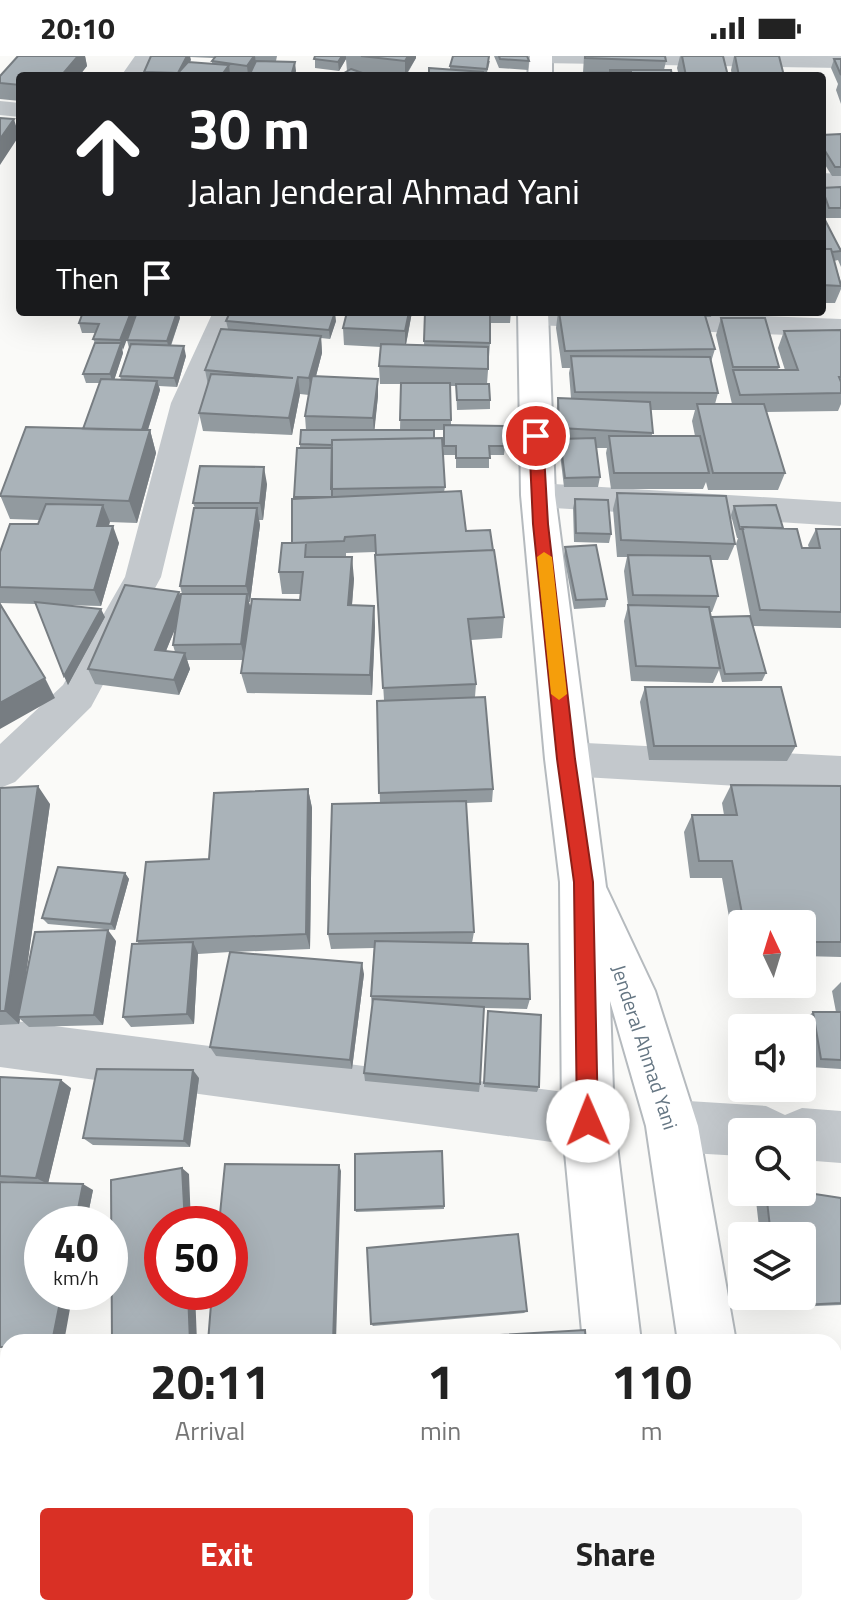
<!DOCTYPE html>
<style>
body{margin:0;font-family:"Titillium Web",sans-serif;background:#f6f6f6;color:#222;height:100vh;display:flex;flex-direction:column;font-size:30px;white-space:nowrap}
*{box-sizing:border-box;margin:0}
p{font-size:26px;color:#767676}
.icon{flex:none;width:44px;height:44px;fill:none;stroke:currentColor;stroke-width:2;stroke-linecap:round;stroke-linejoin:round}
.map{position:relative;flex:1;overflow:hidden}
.side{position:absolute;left:0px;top:1278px;width:842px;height:282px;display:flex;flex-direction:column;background:#fff;border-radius:24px 24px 0 0;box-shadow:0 8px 32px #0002}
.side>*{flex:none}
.guide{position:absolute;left:16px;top:16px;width:810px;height:244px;border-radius:8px;box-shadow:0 8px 32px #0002;background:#202124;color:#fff;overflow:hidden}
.needle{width:52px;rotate:356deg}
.tools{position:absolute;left:728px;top:854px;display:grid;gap:16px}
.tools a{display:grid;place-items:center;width:88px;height:88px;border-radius:8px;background:#fff;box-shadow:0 8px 32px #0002;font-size:40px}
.speed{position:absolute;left:24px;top:1150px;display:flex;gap:16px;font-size:40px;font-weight:700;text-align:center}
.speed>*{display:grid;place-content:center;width:104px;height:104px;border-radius:50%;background:#fff;box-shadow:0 8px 32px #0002;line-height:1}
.speed small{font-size:20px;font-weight:400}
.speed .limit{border:12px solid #d22;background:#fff;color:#111}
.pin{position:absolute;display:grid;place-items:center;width:68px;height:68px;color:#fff;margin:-34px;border:4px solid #fff;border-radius:50%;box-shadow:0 2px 8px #0007}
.me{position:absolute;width:88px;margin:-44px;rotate:359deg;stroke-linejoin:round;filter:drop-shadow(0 0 6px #0008)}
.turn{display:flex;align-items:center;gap:28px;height:168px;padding:0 40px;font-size:36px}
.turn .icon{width:104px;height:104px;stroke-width:2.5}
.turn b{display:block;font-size:56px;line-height:68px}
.then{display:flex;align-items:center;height:76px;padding:0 40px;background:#0003;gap:16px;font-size:30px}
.eta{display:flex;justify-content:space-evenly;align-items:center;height:136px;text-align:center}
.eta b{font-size:48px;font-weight:700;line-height:56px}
.cta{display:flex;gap:16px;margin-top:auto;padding:16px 40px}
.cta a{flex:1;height:92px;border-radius:8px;background:#d93025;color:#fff;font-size:32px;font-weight:700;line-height:92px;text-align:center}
.cta a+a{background:#f6f6f6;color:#222}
.status{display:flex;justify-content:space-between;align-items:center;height:56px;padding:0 40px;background:#fff;direction:ltr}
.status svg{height:22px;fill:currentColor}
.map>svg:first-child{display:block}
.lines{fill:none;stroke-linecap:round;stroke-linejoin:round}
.major-casing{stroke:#b5babe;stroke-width:4}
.minor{fill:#c3c8cc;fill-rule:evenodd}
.major{fill:#fff;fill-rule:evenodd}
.wall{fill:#929a9f;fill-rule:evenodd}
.shaded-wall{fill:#777d82}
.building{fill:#aab3b9;stroke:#777d82;stroke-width:2}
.route{fill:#d93025;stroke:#8d1f18;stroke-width:2}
.slow{fill:#f59e0b}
.labels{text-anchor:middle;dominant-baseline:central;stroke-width:8;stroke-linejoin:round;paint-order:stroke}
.street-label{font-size:20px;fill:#657683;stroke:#fff}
</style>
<div class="status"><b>20:10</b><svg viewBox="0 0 49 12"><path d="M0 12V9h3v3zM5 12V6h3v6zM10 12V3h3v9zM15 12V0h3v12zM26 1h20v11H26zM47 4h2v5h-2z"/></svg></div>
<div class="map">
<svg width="841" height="1559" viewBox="0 0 841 1559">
<rect width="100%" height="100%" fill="#fafaf8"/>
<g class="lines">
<defs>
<path id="major" d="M530,0H552V20H528Z
M518,256H548L555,439L606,831L655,935L698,1070L736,1286H678L646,1070L610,945L614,1065L641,1286H583L562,1065L560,826L545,703L521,439Z
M609,1552H675L676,1559H610Z
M717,1552H783L784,1559H718Z"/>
</defs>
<use href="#major" class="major-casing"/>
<path class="minor" d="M135,0H157L145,20H121Z
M530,0H841V12L541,7L533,5Z
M0,45L20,47V61L0,59Z
M822,117L841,118V134L822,133Z
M213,256H243L203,347L161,521L91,651L15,726L0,732V688L63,629L125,521L171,347Z
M521,256H661L841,263V281L533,269L522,266L518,260Z
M538,427L841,446V470L538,451L526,447L521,439L526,431Z
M566,686L841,700V736L566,720L551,715L545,703L551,691Z
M0,963L588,1039L606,1047L614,1065L606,1083L588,1091L0,1011Z
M672,1044L766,1050L785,1059L802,1052L841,1055V1107L802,1104V1076H742V1100L672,1096L654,1088L646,1070L654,1052Z"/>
<use href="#major" class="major"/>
</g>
<path class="wall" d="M18,0H85L87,10L79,20H20V45L0,43V20Z
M151,0H255V6V0H277L276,5L296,15L253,12L248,19L230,16L229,20H145L144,16ZM190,1L214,2L212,5V8L190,6Z
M315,0H416V2L406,20H390L347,15L346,3L339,15L315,12Z
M494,0H527L529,5L528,14L499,12Z
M584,0H665L666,5L664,14L583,17Z
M680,0H723L728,20H679L677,12Z
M734,0H802H779L784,20H732L731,14Z
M834,3H841V48L836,34L838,28L831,12Z
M490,5L486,20H428L429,12L450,14V10Z
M841,78V120H832L822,104V79Z
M841,131V162H826L822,152V132Z
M822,164L841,193V211L838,204L834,205L841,226V233L835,247H822Z
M137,256L122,294L123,297L114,324H121L120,320L129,292L127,284L180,262L171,290L186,300L177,331L159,330L160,334L148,374H150L156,397L137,467L109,466L108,470L119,487L101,550L60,549L105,561L68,629L36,548L0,547V496L38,468L39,464L10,463L0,439L83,373L100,327H86L83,318L95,287L93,283L96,277H82L79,267Z
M347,256H412L406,289H424L425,257L421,256H511L510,267H490V287L487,328L490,344V353L457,354L456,330H451V369L505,390L504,399H489V412H456V399H443L444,374H400L401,328H380L379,310L381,291L344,289L343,272Z
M558,256H712L711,261H706L715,293L711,306L718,337L715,348H732L716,279L721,262L779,311L778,314H785L778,292L784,275L841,274V348L838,355L766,356L785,417L778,434H708L706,426L703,433H611L606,397L607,392H596L600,421L598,431H564L559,390H556V359L558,342H571L569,317L570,312H562L556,272ZM651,354H695L692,365L695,380H652Z
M226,265H336L330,283L321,282L322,297L316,320L378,323V340L374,374L434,382L445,431L444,436L466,475L504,561L502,582L471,584L476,628L475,641L493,733L492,746L466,747L474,876L472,887L530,943L527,953L484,952L480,1028L479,1036L365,1025L364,1017L372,950L371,940L374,892L331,893L328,878L380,747L377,645L384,644L375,496L346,497V501L354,523L352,550H374L375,571L372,639L247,637L241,617L243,604H187L190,613L179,639L95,628L88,613L179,536L180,541L182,538L180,530L195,452L193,447L267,428L263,464H259L260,469L250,546H249L251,554L300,544V538H282L279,516L292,487L297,392H300V388L306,374L305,360L309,339L300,338L292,379L203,375L199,357L208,329L205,314L228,273ZM175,572L173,589L175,596L166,595Z
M617,437L735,488L728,504H711L718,540L712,556H710L711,562L751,564L736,488L738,482H737L731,459L734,450L783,472L802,492H809L808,489L816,473H841V572L753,570L766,617L762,625L722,626L719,614L713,627L631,625L624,565L628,550L624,515L627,501H617L613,453Z
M575,443L611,478L609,487L574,486L573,452Z
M565,491L607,543L605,551L574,553L564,500Z
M645,631L796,690L787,705L649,704L640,646Z
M731,729L841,730V901L802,900V868H742V900H736L722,822H690L684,776L692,759H724L722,747Z
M0,732L50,748L24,931L116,885L103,969L29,971L20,963L19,968L0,969Z
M308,733L312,752L310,893L232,896L364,918L352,1013L216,1000L210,991L230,896L198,898L194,968L131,971L123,961L139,888L137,885L209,803Z
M125,817L129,823L115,874L48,868L42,862Z
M841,926V1013L810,1011L803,965L813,956H836L832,935Z
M488,955L539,1031L537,1036L484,1031Z
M0,1021L71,1032L48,1127L93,1134L86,1168H42L34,1127L0,1125Z
M199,1022L190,1091L93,1089L83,1082Z
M755,1136H802L841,1142V1249L769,1252L768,1240H802V1180H760Z
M444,1150V1153L356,1156L355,1154Z
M527,1255L524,1257L373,1270L371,1268Z"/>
<path class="shaded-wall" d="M78,0H85L87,10L79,20H61Z
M187,0H190L191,4L184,18L178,17V20V17Z
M254,0H255L256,8L248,19L247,10Z
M342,0H346V3L339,15L338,6Z
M408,0H416V2L405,20V5Z
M295,6L296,15L295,20H291Z
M229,9L230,18L229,20H221Z
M14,63L19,80L0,109V83Z
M131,256H137L123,294L120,284Z
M177,256H179L180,262L169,294L167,285Z
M335,256L336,265L330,283L329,274Z
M409,256H412L405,293V275Z
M321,280L322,297L311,339L309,322Z
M121,287L123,297L113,328L110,318Z
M184,290L186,300L177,331L174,322Z
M298,321L300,338L292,379L289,362Z
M378,323V340L374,379L373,362Z
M157,325L160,334L143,389L140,380Z
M150,374L156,397L137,467L129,445Z
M264,411L267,428L263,464L260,447Z
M103,449L110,466L104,487L97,470Z
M257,452L260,469L250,546L246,530Z
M113,470L119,487L101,550L94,534Z
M352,501L354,523L350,571L348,549Z
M179,536L184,552L160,609L155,594Z
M247,538L251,554L245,604L241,588Z
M374,550L375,571L372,639L370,619Z
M101,553L105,561L68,629L64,620Z
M185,597L190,613L179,639L174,624Z
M45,622L55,642L0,673V647Z
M38,730L50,748L20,961H18L20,963L19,968L5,955Z
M308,733L312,752L310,893L306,878Z
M125,817L129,823L115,874L111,868Z
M108,874L116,885L103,969L94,959Z
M193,886L198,897L194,968L187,958Z
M362,907L364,918L352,1013L350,1004Z
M193,1014L199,1022L190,1091L184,1085Z
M61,1024L71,1032L48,1128L36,1122Z
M339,1109L341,1115L336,1286H333Z
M182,1112L189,1118L191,1168H185Z
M83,1128L93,1134L86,1168H75Z
M62,1236H73L64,1286H52Z
M188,1236H195L197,1286H190Z
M8,1429V1444L4,1446Z
M86,1552H96L95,1559H85Z
M207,1552H213V1559H206Z"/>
<path class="building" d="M18,0H78L61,20H20V29L0,27V20Z
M151,0H187L178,17L144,16Z
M216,0H254L247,10L212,5Z
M315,0H342L338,6L314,3Z
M361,0H408L405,5Z
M453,0H489L487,13L450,10Z
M499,0H527L529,5L500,3Z
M585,0H665L666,5L585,2Z
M682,0H723L728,20H686Z
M735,0H779L784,20H739Z
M834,3H841V19Z
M256,5L295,6L291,20H249Z
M188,6L229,9L221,20L178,17Z
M429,12L483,16L484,20H429Z
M351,13L371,20H339Z
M610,14H671L672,20L632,19L631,16H610Z
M631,16L632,20H581V17Z
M0,62L14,63L0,83Z
M841,78V111H835L822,90V79Z
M841,131V152H829L822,132Z
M822,164H825L841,195L832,196L831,193H822Z
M822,193H831L841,230L822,229Z
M83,256H131L120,284L93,283L99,268L79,267Z
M137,256H177L167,285L127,284Z
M230,256H335L329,274L226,265Z
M347,256H409L405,275L343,272Z
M425,256L490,257V287L424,285Z
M477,256H511V258H490V257Z
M559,256H704L715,293L565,295Z
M721,262H765L779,311H733Z
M221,273L321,280L309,322L298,321L289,362L199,357L211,318L293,322L205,314Z
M841,274V321H839L841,326V337L740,339L733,314H798L784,275Z
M95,287H121L110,318H83Z
M131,288L184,290L174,322L120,320Z
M381,288L488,291V313L379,310Z
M571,300L710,301L718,337L575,336Z
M312,320L378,323L373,362L305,360Z
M101,323L157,325L142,374L83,373Z
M401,327H450L451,364H400Z
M456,328H489L490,344H457Z
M558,342L650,346L653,377L559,372Z
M697,348H764L785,417H713Z
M444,369L504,370L505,390H489L490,402H456V390H444Z
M26,371L150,374L129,445L0,440Z
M301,374H434V382L332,384V389L300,388Z
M609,380H700L709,417H614Z
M442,382L445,431L331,433L332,384Z
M595,382L600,421L565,422L560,383Z
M297,392H332V441H294Z
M200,410L264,411L260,447H193Z
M461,435L466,475L490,474L493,494L376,499L375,479L345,481L344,485L292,487V443Z
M617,437L726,440L735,488L621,484Z
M575,443L608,444L611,478L576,477Z
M46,448L103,449L97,470H113L94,534L0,531V496L10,468H38Z
M776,449L783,472L742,471L743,473H740L734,450Z
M194,452H257L246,530H180Z
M742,471L797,473L802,492H820L816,473H841V556L760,554Z
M282,487H306L305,501H352L348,549L374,550L370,619L241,617L252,543L300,544L303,516H279Z
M596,489L607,543L576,544L565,491Z
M494,494L504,561L468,563L476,628L383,632L375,499Z
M628,499L710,500L718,540L633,539Z
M125,529L179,536L155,594L185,597L174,624L88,613Z
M181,538H247L241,588L173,589Z
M35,546L101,553L64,620Z
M0,548L45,622L0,647Z
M628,549L709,551L720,612L636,610Z
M750,560L766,617L725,618L712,561Z
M645,631H781L796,690H654Z
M485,641L493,733L379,737L377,645Z
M731,729L841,730V886H802V868H744L732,805H699L692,759H737Z
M38,730L5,955H0V732Z
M308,733L306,878L137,885L146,806L209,803L214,737Z
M466,745L474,876L328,878L332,748Z
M58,811L125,817L111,868L42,862Z
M108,874L94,959L18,961L35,876Z
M375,885L528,888L530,943L371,940Z
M193,886L187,958L123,961L132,888Z
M230,896L362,907L350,1004L210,991Z
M373,943L484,951L480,1028L364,1017Z
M488,955L541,959L539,1031L484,1027Z
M813,956H841V1004L821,1003Z
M97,1013L193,1014L184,1085L83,1082Z
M0,1021L61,1024L36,1122L0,1120Z
M442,1095L444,1150L355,1154V1098Z
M225,1108L339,1109L333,1286H208L212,1236H230V1168H219Z
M182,1112L185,1168H162V1236H188L190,1286H112L111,1124Z
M0,1126L83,1128L75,1168H42V1236H62L52,1286H8V1291H0Z
M766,1136H802L841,1142V1247L780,1250L779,1240H802V1180H771Z
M518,1178L527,1255L371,1268L367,1192Z
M585,1274L586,1286H502L501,1279Z
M0,1321H8V1429L4,1446L0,1445Z
M8,1498V1552H86L85,1559H0V1548Z
M95,1552H207L206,1559H94Z
M229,1552H314V1559H228Z
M333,1552H500L501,1559H333Z
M515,1552H574L575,1559H516Z"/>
<path class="route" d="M536,375L543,380L548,468L575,703L593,826L598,1065L595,1073L588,1076L580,1073L577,1065L574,826L557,703L533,468L529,380Z"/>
<path class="slow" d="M544,496L552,501L567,638L559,644L551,638L537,501Z"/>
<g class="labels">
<g class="street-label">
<text transform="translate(645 991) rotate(72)">Jenderal Ahmad Yani</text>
</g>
</g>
</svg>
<div class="tools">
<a><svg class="needle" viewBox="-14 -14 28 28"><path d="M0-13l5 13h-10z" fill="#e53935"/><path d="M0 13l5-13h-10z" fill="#767676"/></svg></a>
<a><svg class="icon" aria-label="sound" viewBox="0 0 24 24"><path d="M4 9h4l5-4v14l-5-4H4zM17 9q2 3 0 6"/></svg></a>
<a><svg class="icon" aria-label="search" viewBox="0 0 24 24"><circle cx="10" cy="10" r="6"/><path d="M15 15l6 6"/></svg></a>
<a><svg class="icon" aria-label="layers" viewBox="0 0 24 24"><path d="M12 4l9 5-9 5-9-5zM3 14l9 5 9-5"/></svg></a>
</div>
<div class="speed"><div>40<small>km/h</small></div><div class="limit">50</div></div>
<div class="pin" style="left:536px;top:380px;background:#d93025"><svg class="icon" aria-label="arrive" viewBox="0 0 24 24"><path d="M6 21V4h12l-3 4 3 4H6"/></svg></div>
<svg class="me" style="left:588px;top:1065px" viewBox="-20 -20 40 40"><circle r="19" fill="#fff"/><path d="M0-13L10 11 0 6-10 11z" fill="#d93025"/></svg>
<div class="guide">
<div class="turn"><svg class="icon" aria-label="ahead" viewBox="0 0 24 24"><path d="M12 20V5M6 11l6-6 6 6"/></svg><div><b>30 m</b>Jalan Jenderal Ahmad Yani</div></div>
<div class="then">Then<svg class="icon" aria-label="arrive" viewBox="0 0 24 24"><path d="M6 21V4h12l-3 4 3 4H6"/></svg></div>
</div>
<section class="side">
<div class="eta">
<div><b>20:11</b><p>Arrival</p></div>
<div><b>1</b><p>min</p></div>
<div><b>110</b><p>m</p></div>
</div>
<div class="cta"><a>Exit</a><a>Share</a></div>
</section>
</div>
